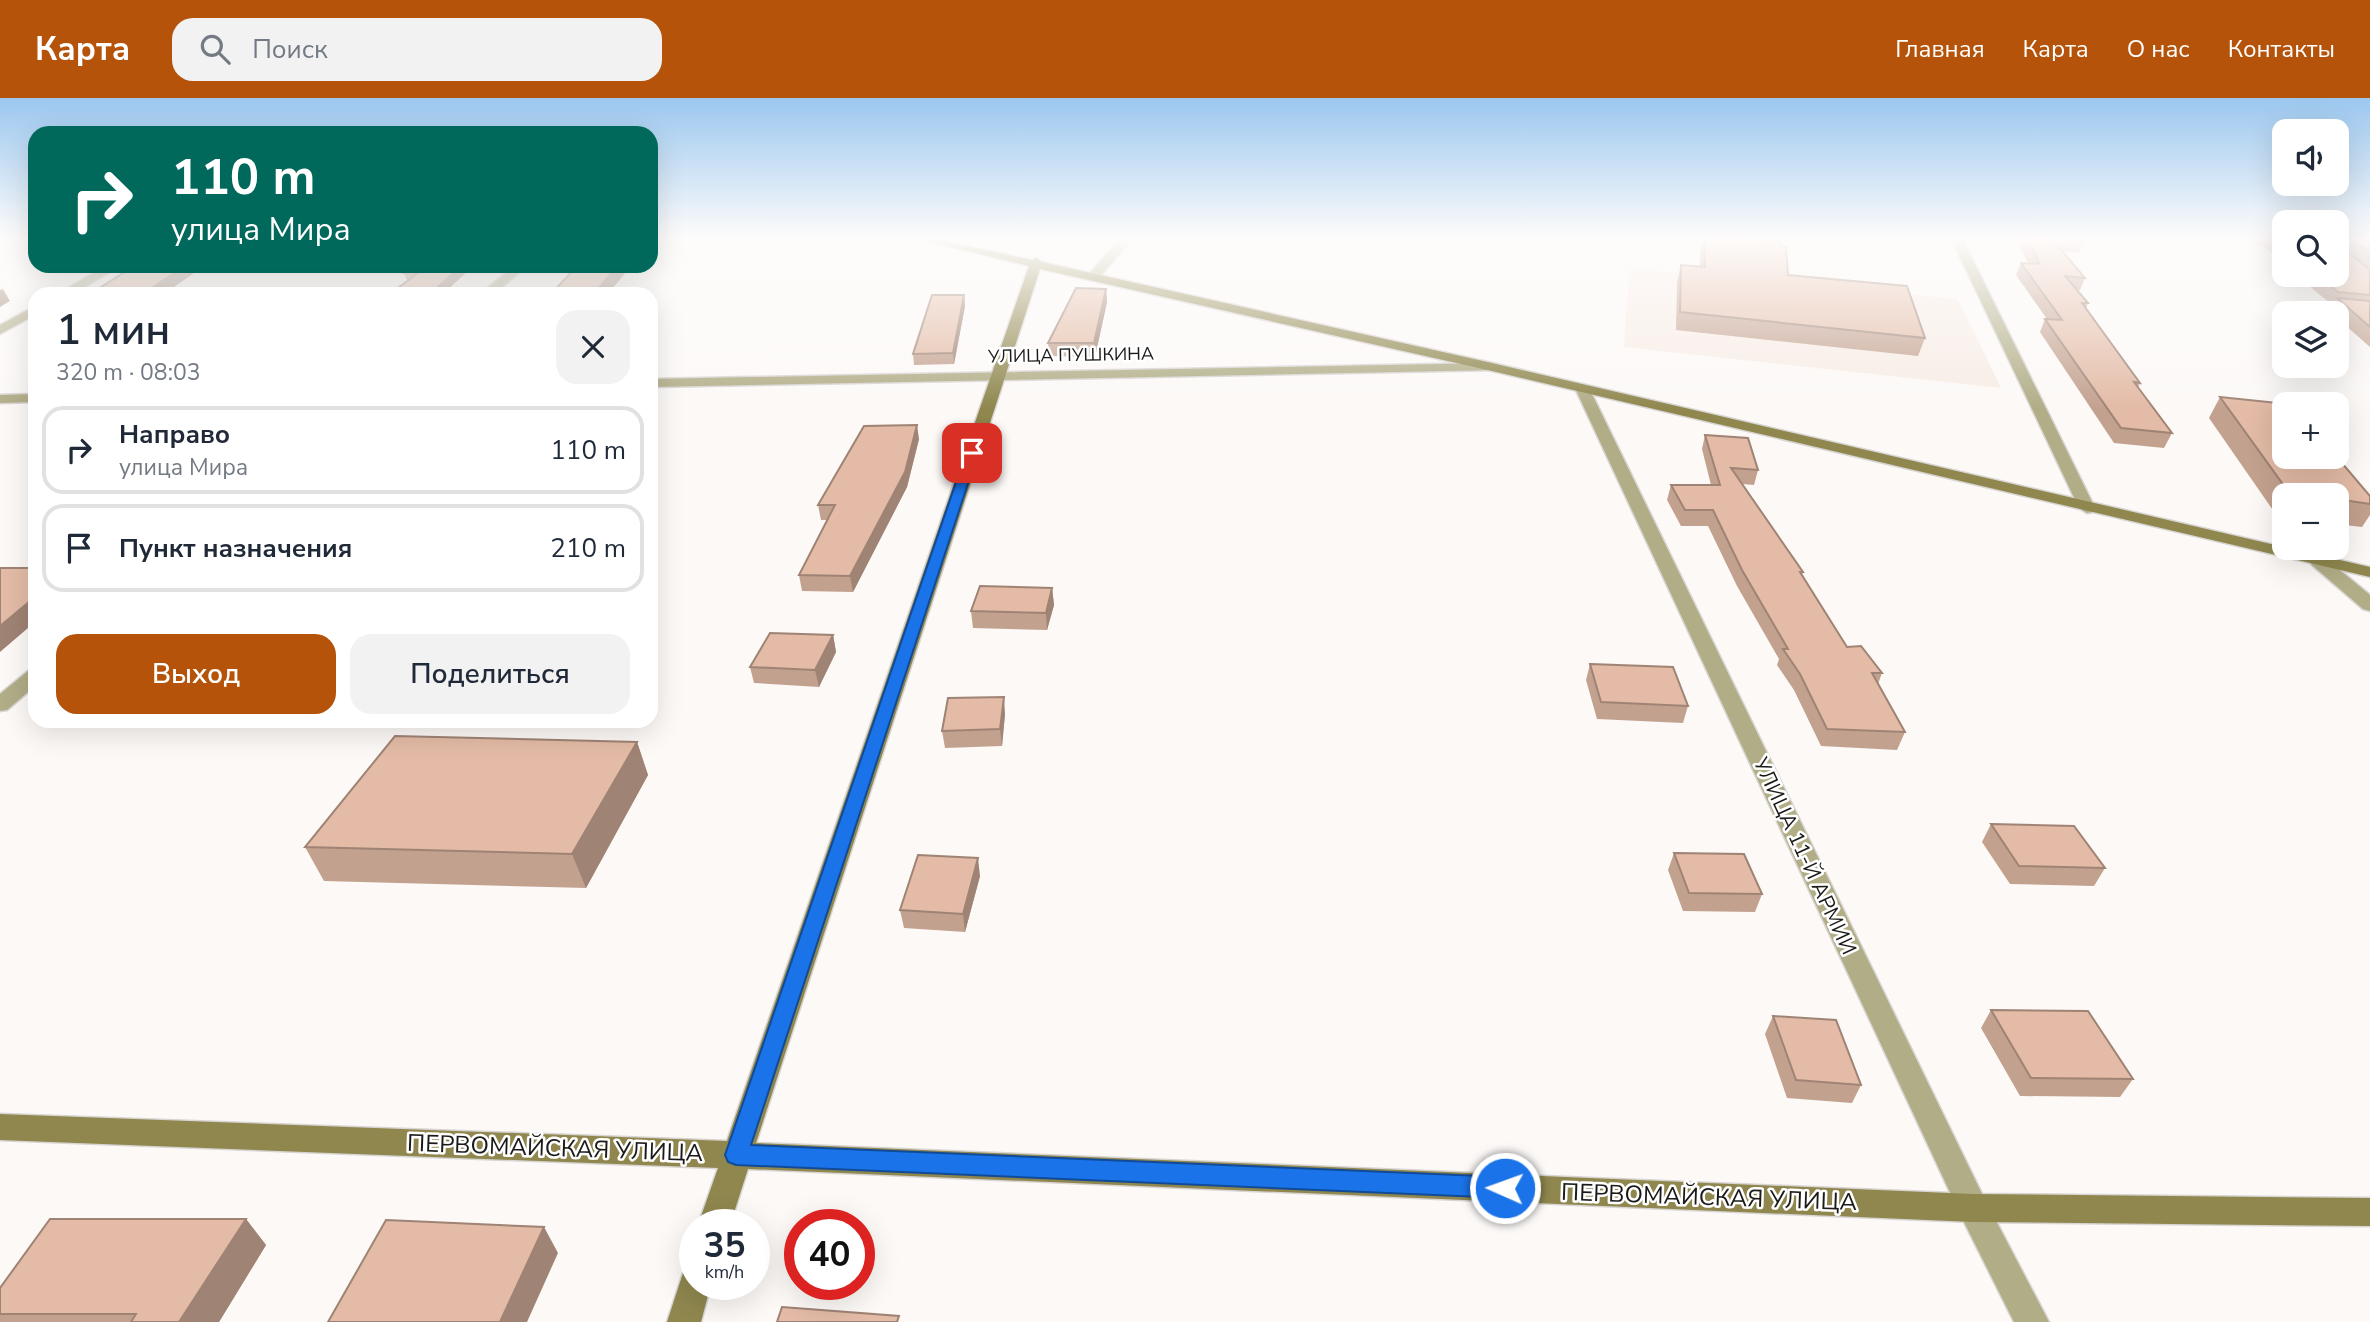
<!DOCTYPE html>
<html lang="ru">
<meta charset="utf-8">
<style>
body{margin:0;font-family:"Nunito Sans",sans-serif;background:#f2f2f3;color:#1f2937;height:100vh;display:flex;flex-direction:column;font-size:26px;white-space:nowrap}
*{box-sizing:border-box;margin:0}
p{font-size:23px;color:#747a83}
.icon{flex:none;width:38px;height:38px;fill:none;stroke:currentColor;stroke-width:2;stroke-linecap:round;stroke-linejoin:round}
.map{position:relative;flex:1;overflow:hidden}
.side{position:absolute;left:28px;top:189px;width:630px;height:441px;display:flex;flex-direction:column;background:#fff;border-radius:21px;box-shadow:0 7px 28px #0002}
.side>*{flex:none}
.top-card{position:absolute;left:28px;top:28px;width:630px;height:147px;border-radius:21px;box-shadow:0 7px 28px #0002;background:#00695c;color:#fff;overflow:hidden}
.fabs{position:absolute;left:2272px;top:21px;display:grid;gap:14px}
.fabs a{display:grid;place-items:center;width:77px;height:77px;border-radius:14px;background:#fff;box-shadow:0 7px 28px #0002;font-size:35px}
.speed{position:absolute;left:679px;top:1111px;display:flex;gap:14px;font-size:35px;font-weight:700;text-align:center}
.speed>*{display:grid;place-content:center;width:91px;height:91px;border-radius:50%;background:#fff;box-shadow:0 7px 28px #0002;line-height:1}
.speed small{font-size:18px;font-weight:400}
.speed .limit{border:10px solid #d22;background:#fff;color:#111}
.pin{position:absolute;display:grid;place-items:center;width:60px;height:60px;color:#fff;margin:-30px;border-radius:14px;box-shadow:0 4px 10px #0006}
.me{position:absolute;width:77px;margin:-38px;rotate:272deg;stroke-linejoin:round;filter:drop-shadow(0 0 5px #0008)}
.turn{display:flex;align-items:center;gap:24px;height:147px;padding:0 28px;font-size:32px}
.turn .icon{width:91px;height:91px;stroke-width:2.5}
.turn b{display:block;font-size:49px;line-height:60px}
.round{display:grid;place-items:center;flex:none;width:74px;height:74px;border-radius:21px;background:#f2f2f3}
.head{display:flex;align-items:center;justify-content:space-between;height:119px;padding:0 28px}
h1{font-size:42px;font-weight:600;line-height:52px}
.button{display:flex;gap:14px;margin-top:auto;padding:14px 28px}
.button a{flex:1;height:80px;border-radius:21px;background:#b45309;color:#fff;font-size:28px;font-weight:600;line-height:80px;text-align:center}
.button a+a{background:#f2f2f3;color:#1f2937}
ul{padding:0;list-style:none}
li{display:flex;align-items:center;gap:21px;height:88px;margin:0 14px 10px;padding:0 14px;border:4px solid #e0e1e3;border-radius:21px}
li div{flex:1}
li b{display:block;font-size:26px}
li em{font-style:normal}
header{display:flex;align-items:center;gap:42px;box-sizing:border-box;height:98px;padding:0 35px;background:#b45309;color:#fff}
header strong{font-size:33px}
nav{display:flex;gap:38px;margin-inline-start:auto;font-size:24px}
.search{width:490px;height:63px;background:#f2f2f3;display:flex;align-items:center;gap:18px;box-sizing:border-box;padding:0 24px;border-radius:21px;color:#747a83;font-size:26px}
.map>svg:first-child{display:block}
.built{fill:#f7ece5}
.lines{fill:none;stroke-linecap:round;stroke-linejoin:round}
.street-casing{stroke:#d8d5d3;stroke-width:3}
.secondary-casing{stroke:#d8d5d3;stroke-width:3}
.street{fill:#b1ad87;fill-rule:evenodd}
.secondary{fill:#8f874e;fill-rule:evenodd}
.wall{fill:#c3a18f}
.shaded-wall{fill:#9f8374}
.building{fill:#e3bba6;stroke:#9f8374;stroke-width:2}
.route{fill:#1a73e8;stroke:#114b97;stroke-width:2}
.labels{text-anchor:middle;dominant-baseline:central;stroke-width:5;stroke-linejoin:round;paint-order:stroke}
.far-street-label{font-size:18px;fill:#1b1a19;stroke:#fff}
.street-label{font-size:21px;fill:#1b1a19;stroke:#fff}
.near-street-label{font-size:24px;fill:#1b1a19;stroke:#fff}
</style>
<header>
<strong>Карта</strong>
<div class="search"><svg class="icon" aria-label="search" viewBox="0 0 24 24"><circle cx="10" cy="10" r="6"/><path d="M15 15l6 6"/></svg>Поиск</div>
<nav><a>Главная</a><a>Карта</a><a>О нас</a><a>Контакты</a></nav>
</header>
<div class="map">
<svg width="2370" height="1224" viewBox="0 0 2370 1224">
<rect width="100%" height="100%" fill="#fcf9f7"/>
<path class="built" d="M1629,170L1958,201L2001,290L1624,249Z"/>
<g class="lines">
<defs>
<path id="street" d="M1121,140H1133L1098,181H1090V175Z
M1951,140H1962L2095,410L2093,414L2087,415L2079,410Z
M105,168H120L73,196H58Z
M514,168H527L494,196H480Z
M35,208V217L0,236V227Z
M1492,265L1499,269L1497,272L651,289V281Z
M1582,286L1589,290L1984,1100L2049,1224H2014L1962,1120L1575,290Z
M35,296V304L0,305V297Z
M2318,458L2324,459L2370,497V513L2363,511L2312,467L2309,463Z
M35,571V588L7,612L0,613V596L28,573Z"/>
<path id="secondary" d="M913,140H932L1032,162L1036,160L1042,164L1492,265L2370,469V479L1492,273L1040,171L756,1045L1973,1096L2370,1100V1128L1973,1124L748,1071L730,1127H698L718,1070L0,1042V1016L727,1043L1029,168Z
M695,1170V1186H711L701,1224H667L683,1175Z"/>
</defs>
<use href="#street" class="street-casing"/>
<use href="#secondary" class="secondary-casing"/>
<use href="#street" class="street"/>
<use href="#secondary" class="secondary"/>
</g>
<path class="wall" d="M1703,140H1739L1781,148L1788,177L1925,240L1918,258L1676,232L1677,184L1681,167L1700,169V153Z
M2015,140H2082L2084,143L2079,155L2062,153L2085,180L2080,192H2077L2088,205L2086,210L2140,285L2138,289L2172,335L2164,350L2114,345L2040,234L2045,221H2047L2016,177L2021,165H2028Z
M2249,140H2284V166L2262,147L2257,146Z
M2336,140H2370V249L2336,219V215H2332L2330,213L2333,207L2331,206L2296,177H2336Z
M134,168L164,196H96L95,193Z
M413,168H473L443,196H390L407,183L404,175Z
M1106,191L1107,204L1095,259L1049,258L1048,245Z
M964,197L965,208L954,266L914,267L913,256Z
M2220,299L2370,398V417L2362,429L2336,426V397H2284V419L2277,418L2209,320Z
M1705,337L1758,372L1754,387L1742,386L1803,474L1802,478L1847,549L1882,575L1878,586L1905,634L1897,652L1821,648L1794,592L1777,567L1779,561L1737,488L1708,428H1681L1667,402L1671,387H1711L1702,351Z
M919,341L907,389L853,494L802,493L799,477L827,422H821L818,407Z
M1052,490L1054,507L1047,532L973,530L971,513Z
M833,537L836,554L819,589L754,585L750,569Z
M1590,566L1688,608L1683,625L1597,621L1586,582Z
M1005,616L1002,648L945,650L942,633Z
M637,644L648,677L586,790L324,783L305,749Z
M1991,726L2105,770L2094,788L2010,786L1982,744Z
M1674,755L1762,796L1755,814L1683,813L1668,772Z
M980,778L965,834L904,830L900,812Z
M1991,912L2133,981L2120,999L2020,998L1981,930Z
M1773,918L1861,987L1852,1005L1787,1000L1765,936Z
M246,1121L266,1147L219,1224H0V1190Z"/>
<path class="shaded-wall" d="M184,168H204L164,196H151L149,192Z
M461,168H473L443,196H430Z
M617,168H631L608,196H594Z
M3,191L10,203L0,209V192Z
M1106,191L1107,204L1095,259L1094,245Z
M964,197L965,208L954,266L953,255Z
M917,327L919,341L907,389L853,494L850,478Z
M1052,490L1054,507L1047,532L1046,515Z
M35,499V524L0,554V528Z
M833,537L836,554L819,589L815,572Z
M1004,599L1005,616L1002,648L1000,631Z
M637,644L648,677L586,790L572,756Z
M978,760L980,778L965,834L963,816Z
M246,1121L266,1147L219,1224H179Z
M544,1129L558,1155L527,1224H500Z"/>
<path class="building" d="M1704,140H1739L1780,143L1781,148L1786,149L1788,177L1907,188L1925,240L1680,214L1681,167L1705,169Z
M2026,140H2082L2084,143L2051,140L2085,180L2065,178L2088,205H2082L2140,285L2134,284L2172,335L2121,330L2045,221L2062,222L2021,165L2040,166Z
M2273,140H2284V148Z
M2336,140H2340L2341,149L2370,172V197L2338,194L2317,177H2336Z
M2349,140H2370V155Z
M134,168H184L149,192L95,193Z
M413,168H461L430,196H390L418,175H404Z
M577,168H617L594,196H551Z
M1076,190L1106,191L1094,245H1048Z
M932,197H964L953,255L913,256Z
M2337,200L2370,203V229Z
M2220,299L2287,306H2284V359H2336V358L2370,398V406L2336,401V397H2304L2290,396Z
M917,327L905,374L850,478L799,477L835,407H818L864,328Z
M1705,337L1748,340L1758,372L1731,370L1803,474H1800L1847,549L1861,548L1882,575H1872L1905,634L1827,631L1800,576L1783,551H1788L1742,472L1713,412H1685L1671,387H1720Z
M0,470H35V499L0,528Z
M980,488L1052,490L1046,515L971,513Z
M770,535L833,537L815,572L750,569Z
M1590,566L1673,569L1688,608L1601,604Z
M1004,599L1000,631L942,633L948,600Z
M395,638L637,644L572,756L305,749Z
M1991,726L2074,728L2105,770L2019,768Z
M1674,755L1744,756L1762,796L1689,795Z
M918,757L978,760L963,816L900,812Z
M1991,912L2088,913L2133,981L2031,980Z
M1773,918L1836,922L1861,987L1796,982Z
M50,1121H246L179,1224H131L136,1216H0V1190Z
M386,1122L544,1129L500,1224H328Z
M782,1209L899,1218L897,1224H777Z"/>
<linearGradient id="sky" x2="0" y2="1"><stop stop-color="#9bc7ef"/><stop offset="0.45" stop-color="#fefcfb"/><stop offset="1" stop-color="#fefcfb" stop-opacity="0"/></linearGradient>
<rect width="2370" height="311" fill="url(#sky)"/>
<path class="route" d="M972,351L978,355L751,1047L1505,1079L1514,1082L1517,1090L1514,1097L1505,1100L736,1067L728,1064L725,1057L966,355Z"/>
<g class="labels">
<g class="far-street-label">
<text transform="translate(1071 257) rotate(-1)">УЛИЦА ПУШКИНА</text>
</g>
<g class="street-label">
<text transform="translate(1805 758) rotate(65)">УЛИЦА 11-Й АРМИИ</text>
</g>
<g class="near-street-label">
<text transform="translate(555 1050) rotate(2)">ПЕРВОМАЙСКАЯ УЛИЦА</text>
<text transform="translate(1709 1099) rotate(2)">ПЕРВОМАЙСКАЯ УЛИЦА</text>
</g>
</g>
</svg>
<div class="fabs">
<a><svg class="icon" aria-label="sound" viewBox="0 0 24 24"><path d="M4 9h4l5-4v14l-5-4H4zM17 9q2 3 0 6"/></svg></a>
<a><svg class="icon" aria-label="search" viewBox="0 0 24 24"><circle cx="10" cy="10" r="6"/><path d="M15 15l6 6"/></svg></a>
<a><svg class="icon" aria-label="layers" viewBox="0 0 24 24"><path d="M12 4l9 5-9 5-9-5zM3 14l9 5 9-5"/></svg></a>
<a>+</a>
<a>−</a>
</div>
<div class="speed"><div>35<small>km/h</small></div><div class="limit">40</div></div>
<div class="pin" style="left:972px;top:355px;background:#d93025"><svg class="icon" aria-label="arrive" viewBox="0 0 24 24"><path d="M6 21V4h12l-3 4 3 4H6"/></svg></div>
<svg class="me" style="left:1505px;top:1090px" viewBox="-20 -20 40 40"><circle r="17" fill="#1a73e8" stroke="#fff" stroke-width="3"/><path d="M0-11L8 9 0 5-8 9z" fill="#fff"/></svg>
<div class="top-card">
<div class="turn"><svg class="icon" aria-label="right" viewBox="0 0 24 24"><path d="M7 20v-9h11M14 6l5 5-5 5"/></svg><div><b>110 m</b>улица Мира</div></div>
</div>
<section class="side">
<div class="head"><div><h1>1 мин</h1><p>320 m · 08:03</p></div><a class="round"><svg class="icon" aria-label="close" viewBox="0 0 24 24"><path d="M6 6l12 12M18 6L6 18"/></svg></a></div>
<ul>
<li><svg class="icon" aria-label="right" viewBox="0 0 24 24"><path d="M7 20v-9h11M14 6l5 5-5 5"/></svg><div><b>Направо</b><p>улица Мира</p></div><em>110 m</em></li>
<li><svg class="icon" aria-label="arrive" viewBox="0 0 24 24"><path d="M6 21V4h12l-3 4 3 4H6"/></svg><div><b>Пункт назначения</b></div><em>210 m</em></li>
</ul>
<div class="button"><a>Выход</a><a>Поделиться</a></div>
</section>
</div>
